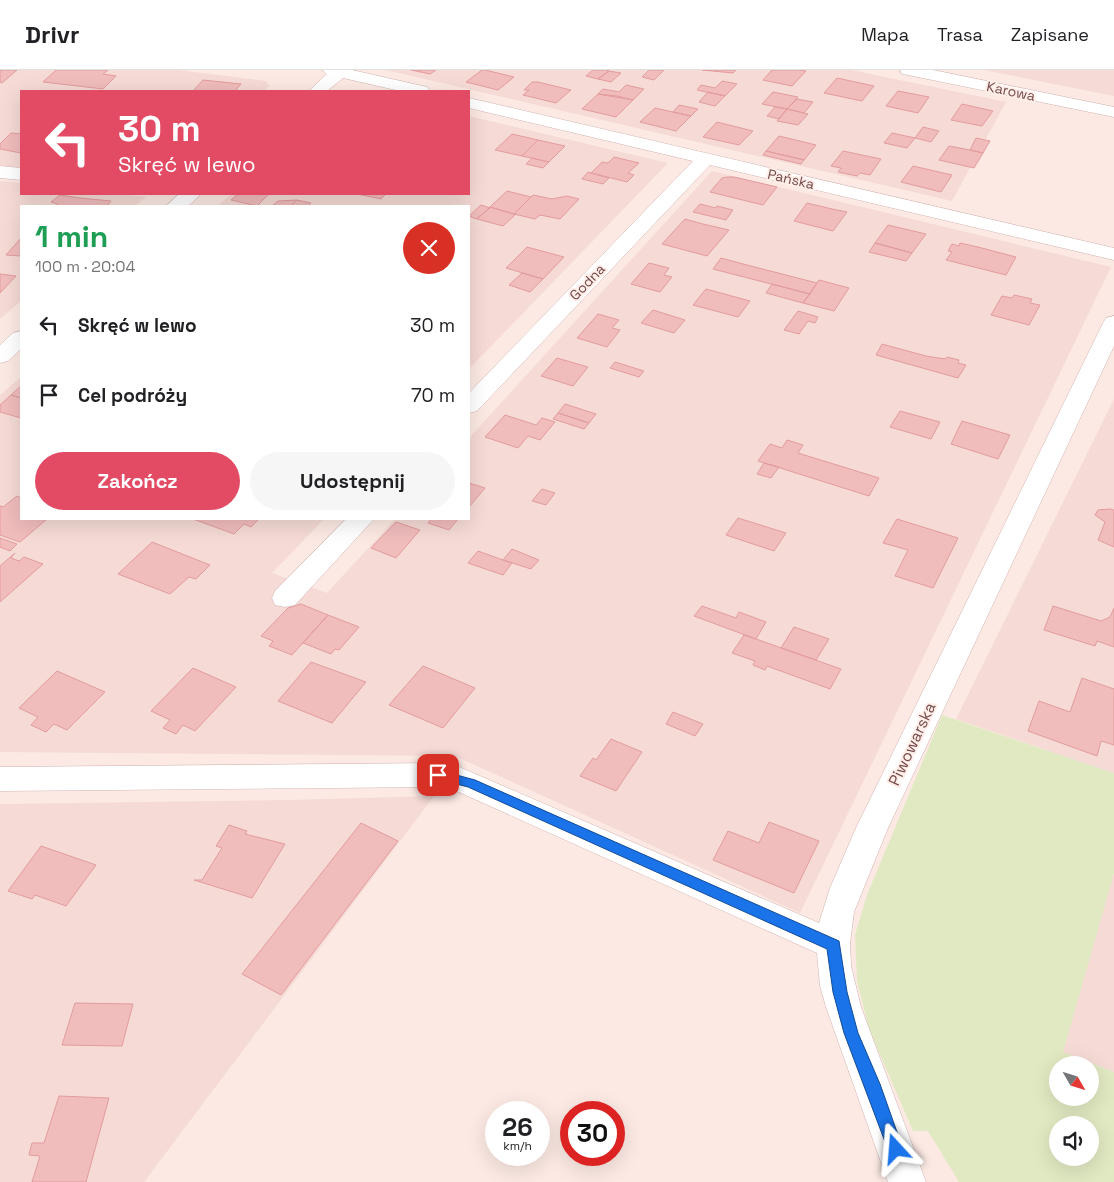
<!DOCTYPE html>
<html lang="pl">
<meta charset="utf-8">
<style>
body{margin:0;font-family:"Space Grotesk",sans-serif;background:#f6f6f6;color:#202124;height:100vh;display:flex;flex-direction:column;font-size:19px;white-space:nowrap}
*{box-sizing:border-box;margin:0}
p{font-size:16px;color:#757577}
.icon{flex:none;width:28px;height:28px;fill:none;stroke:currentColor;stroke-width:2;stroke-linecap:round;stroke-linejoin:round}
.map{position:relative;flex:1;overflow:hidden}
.sheet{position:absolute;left:20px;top:135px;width:450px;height:315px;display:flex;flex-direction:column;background:#fff;border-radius:0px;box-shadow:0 5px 20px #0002}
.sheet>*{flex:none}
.banner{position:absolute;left:20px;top:20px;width:450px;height:105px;border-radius:0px;box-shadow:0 5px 20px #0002;background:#e34b65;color:#fff;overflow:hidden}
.needle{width:32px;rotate:129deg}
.fabs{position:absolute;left:1049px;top:986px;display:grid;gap:10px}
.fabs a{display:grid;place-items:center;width:50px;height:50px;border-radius:50%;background:#fff;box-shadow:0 5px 20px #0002;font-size:25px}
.speed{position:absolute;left:485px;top:1031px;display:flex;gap:10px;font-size:25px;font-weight:700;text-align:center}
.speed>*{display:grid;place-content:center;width:65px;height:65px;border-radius:50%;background:#fff;box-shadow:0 5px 20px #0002;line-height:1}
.speed small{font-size:12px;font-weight:400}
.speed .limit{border:8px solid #d22;background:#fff;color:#111}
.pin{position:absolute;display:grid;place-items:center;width:42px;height:42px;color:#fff;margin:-21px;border-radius:10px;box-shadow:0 2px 8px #0006}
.me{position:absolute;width:55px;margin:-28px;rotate:341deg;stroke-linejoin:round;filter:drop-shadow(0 0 4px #0008)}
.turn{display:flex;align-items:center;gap:18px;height:105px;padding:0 15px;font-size:22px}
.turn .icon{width:65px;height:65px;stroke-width:2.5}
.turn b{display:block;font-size:35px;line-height:42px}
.round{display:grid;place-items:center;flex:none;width:52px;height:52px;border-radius:26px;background:#f6f6f6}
.summary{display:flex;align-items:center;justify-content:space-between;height:85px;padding:0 15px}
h1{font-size:30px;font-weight:800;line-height:38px;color:#1e9e55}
.action{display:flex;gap:10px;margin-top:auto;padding:10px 15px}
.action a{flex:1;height:58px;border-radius:30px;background:#e34b65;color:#fff;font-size:20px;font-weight:800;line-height:58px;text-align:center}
.action a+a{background:#f6f6f6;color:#202124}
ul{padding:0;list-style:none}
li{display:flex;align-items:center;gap:15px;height:70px;padding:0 15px}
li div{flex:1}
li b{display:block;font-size:19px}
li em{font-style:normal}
header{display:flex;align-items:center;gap:30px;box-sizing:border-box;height:70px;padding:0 25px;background:#fff;border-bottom:1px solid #e0e0e0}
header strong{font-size:24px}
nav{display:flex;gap:28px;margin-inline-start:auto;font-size:18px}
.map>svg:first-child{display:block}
.residential{fill:#f5dad5}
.green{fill:#e1e9c2;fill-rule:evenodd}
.building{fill:#f0bcbc;stroke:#e39c9d}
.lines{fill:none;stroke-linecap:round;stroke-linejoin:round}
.minor-casing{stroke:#d1b2b0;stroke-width:1}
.minor{fill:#fff;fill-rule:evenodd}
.route{fill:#1a73e8;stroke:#114b97}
.labels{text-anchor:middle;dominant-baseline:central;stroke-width:4;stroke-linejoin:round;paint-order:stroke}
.far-street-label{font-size:14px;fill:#734a4b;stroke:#ffeee9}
.street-label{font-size:16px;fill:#734a4b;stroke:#ffeee9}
</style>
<header>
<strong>Drivr</strong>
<nav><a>Mapa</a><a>Trasa</a><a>Zapisane</a></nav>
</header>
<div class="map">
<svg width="1114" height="1112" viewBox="0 0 1114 1112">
<rect width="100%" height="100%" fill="#fce9e3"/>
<path class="residential" d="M0,0H178L266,11L270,16L264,21H21V98L0,95Z
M386,0H851L1006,32L952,131Z
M984,0H1114V26Z
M469,46L668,93L469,299V136H217L232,124H469Z
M712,101L1111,197L800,843L455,686L0,682V325L21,307V449H324L272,503L327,523L395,449H469V368Z
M0,111L21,113V124H119L146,127L135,136H21V231L0,249Z
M1114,329V703L956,649Z
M434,726L144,1112H0V734L289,730Z
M1114,803V1002L1063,982Z"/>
<path class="green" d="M942,645L1114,703V803L1063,982L1114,1002V1112H959L928,1061H913L869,959L857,911L855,865L867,825ZM1058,995H1090V1028H1058ZM1058,1055H1090V1088H1058Z"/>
<path class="building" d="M0,0H17L2,13L0,12Z
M56,0H108L103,4L116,6L103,19L43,12Z
M411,0H436L430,4Z
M482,0H485L514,7L498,20L466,12Z
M593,0H606L609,1L598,9L586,6Z
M649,0H664L654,10L642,7Z
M702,0H736L733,3Z
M772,0H799L806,1L792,16L763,10Z
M609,1L621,3L611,12L598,9Z
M837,8L874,16L862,31L824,23Z
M203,10L241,14L235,21H193Z
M722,11L737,14L725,26L697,20L701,15L715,18Z
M532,12H538L571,20L556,33L523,25L529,20H524Z
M626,15L644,19L633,30L598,24L603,19L619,22Z
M898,21L929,27L918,43L886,36Z
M708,22L725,26L715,36L699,32Z
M773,22L798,27L787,39L762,34Z
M598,24L617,26L633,30L616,47L582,39Z
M797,29L813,32L804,43L787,39Z
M962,34L993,41L982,56L951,50Z
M679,35L698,39L691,46L673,42Z
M775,37L787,39L779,49L767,46Z
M655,38L691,46L676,61L640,52Z
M787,39L804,43L808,44L798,55L777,51Z
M717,52L753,61L739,75L703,67Z
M923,57L939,61L931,72L915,68Z
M11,63L21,64V83L0,79V74Z
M892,63L915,68L907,78L884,73Z
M512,64L538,70L522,86L495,80Z
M779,66L816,75L804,90L766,81Z
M976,68L990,71L983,83L970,80Z
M538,70L565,76L549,92L522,86Z
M949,76L970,80L983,83L974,98L939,90Z
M766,81L804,90L801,94L763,85Z
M843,81L881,89L870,105L860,103L857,106L838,102L841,98L831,96Z
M614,87L639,93L628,103L634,105L627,112L591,103L602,92L608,93Z
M532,88L549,92L543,98L526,94Z
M913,96L952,105L941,122L901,112Z
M588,102L591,103L609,108L603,114L582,109Z
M727,107H734L777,117L763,135L710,122L722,108Z
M507,121L531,127L514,144L490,137Z
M238,124H269L257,136L231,130Z
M357,124H386L381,129Z
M60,125L80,128L111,131L107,136H56L58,134L51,132Z
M533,125L552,129L567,126L579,129L560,149L540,145L535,149L514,144Z
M297,130L291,136H272L278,131Z
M297,130L311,133L308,136H291Z
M807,133L832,139L847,142L833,161L794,151Z
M700,134L716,138L717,136L733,140L726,150L693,142Z
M481,135L490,138L476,149L469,146Z
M490,137L514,144H516L503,156L477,149Z
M685,149L703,154L729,160L707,186L662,174Z
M888,155L926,164L912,183L875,173Z
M21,168V186L6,185Z
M875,173L912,183L906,191L869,182Z
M960,173L978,177L1016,187L1006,205L946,190L952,182L948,181L952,174L959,176Z
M527,177L564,187L543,209L506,198Z
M721,188L747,195L817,213L810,224L713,199Z
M649,193L669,198L664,205L672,207L660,222L631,214Z
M522,203L543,209L530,222L509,215Z
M0,204L16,206L0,223Z
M819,210L849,218L834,241L803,233Z
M772,214L810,224L803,233L766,223Z
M706,219L750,231L738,247L693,235Z
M1014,225L1032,229L1030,233L1040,235L1029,255L991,245L1002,226L1012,228Z
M653,240L685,250L674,263L641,253Z
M798,241L818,247L815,253L808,251L799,264L784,260Z
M598,244L619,250L612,258L620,260L607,277L577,268Z
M882,274L926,286L945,289L947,287L959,290L958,293L966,295L958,308L876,285Z
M557,288L588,297L573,316L541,306Z
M615,292L644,301L639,307L610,298Z
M21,316V328L11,325Z
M11,325L21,328V348L0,342V335Z
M565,334L596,344L589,353L558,343Z
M900,341L940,352L931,369L890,357Z
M558,343L589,353L584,359L553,349Z
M505,345L536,355L542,348L555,352L540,370L528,366L518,378L485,367Z
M962,351L1010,365L998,389L951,374Z
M787,370L803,375L798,383L879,408L869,426L758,391L770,374L782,378Z
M764,393L779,397L771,408L757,404Z
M469,413L485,418L469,437Z
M542,419L555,423L546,435L532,431Z
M17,426L21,428V449H47L20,472L0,465V436L3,437Z
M1110,439L1114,440V477L1098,470L1105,452L1095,445L1098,440Z
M738,448L786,463L774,481L726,465Z
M193,449H259L251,457L244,454L234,464Z
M431,449H458L449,460L428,453Z
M897,449L958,468L933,518L895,506L908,480L883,473Z
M396,452L420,460L396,488L371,478Z
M0,468L17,474L10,481L0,477Z
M152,472L210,495L196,509L189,507L170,524L118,504Z
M512,479L539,490L531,499L503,490Z
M478,481L503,490L512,493L503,505L468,493Z
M15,483L11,488L19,491L24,487L43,494L0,532V496Z
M301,534L328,545L292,585L269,576L273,571L261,566L288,538Z
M702,536L736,548L739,542L766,552L756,569L694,546Z
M1053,536L1101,551L1110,547L1114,538V577L1097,571L1095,576L1044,560Z
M328,545L359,557L339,580L335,579L331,584L303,573Z
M794,557L829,569L816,590L781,578Z
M744,565L756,569L841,599L830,619L767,596L765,600L753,595L755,591L732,583Z
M311,592L366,612L332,653L278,631Z
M423,596L475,618L443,658L389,635Z
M193,598L236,617L195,661L183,655L176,664L163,658L170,650L151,641Z
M57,601L105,622L67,660L54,654L46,662L31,655L38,647L19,638Z
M1082,608L1114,619V675L1101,671L1097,686L1028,661L1039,631L1070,642Z
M673,642L703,654L695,666L666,654Z
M611,669L642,682L616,721L580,706L593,688L596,690Z
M769,752L819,771L794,823L713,790L728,761L759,773Z
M361,753L398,771L281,925L242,904Z
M229,755L247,761L245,764L285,774L252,828L194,810H202L222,778L216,776Z
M41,776L96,795L66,836L35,825L32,829L8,821Z
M75,933L133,934L122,976L62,975Z
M59,1026L109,1028L86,1112H32L40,1086L29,1085L32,1073H44Z"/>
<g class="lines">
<defs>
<path id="minor" d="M322,0H352L427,17L430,21H400L343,8L327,21H309L327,4Z
M900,0H933L1114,37V47L908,5L902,4Z
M469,28L1114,178V190L710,95L477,341L469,343V323L693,91L469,38Z
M0,96L21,98V110L0,108Z
M179,124H201L188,136H166Z
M1114,246V276L888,758L854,842L850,873L851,896L861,937L926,1112H888L826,937L820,916L817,883L452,719L438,717L0,721V697L438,693L457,696L819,853L830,818L856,758L1103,253L1106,248Z
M21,261V279L8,291L0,293V275L13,263Z
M346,449H374L295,535L285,537L275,535L272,528L275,521Z"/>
</defs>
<use href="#minor" class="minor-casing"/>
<use href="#minor" class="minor"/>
</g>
<path class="route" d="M438,700L475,710L839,871L847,922L858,963L880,1014L903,1079L901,1085L896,1087L890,1085L844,963L833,922L827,879L468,717L434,708L432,705Z"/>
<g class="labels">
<g class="far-street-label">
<text transform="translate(1011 21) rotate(12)">Karowa</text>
<text transform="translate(791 109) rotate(13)">Pańska</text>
<text transform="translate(587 212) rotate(-46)">Godna</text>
</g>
<g class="street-label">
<text transform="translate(912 674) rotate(-65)">Piwowarska</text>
</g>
</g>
</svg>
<div class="fabs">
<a><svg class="needle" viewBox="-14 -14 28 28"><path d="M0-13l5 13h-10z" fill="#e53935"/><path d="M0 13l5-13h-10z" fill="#757577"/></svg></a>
<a><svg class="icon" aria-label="sound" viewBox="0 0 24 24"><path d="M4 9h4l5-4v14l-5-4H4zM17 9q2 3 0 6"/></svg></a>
</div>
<div class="speed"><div>26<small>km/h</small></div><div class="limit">30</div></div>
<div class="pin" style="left:438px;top:705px;background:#d93025"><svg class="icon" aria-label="arrive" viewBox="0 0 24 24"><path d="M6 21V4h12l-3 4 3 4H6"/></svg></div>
<svg class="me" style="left:896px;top:1079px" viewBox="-20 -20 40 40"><path d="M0-17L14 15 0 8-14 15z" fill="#1a73e8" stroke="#fff" stroke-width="4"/></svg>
<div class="banner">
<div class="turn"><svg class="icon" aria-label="left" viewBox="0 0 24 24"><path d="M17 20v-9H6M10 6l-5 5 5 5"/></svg><div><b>30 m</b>Skręć w lewo</div></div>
</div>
<section class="sheet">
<div class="summary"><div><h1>1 min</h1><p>100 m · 20:04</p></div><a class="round" style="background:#d93025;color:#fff"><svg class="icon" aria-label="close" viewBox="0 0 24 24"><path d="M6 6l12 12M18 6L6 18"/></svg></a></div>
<ul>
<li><svg class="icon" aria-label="left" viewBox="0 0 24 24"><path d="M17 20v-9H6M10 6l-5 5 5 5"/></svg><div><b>Skręć w lewo</b></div><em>30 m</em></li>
<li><svg class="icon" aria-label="arrive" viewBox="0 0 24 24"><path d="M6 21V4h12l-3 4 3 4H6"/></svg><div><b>Cel podróży</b></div><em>70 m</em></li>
</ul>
<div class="action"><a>Zakończ</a><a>Udostępnij</a></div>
</section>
</div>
